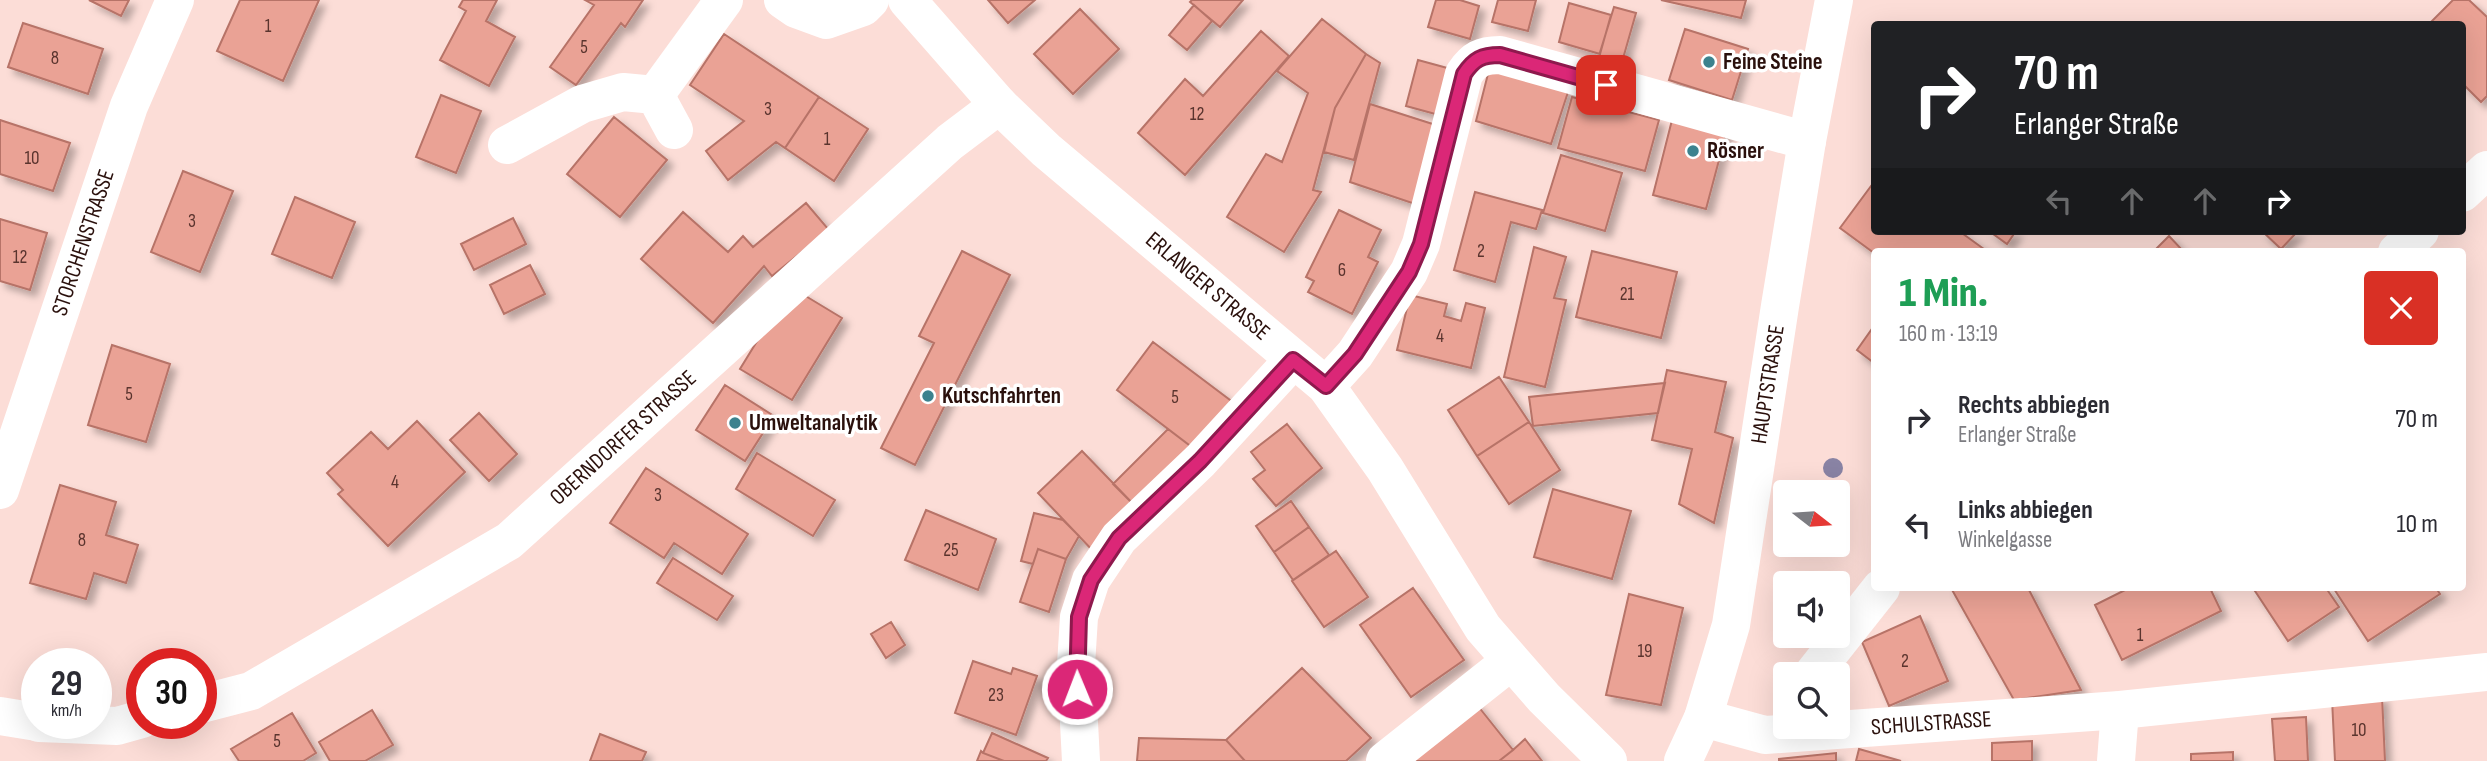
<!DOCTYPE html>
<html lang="de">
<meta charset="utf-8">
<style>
body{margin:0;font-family:"Sofia Sans Condensed",sans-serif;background:#f2f2f3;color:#2b2b33;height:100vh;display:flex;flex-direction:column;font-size:26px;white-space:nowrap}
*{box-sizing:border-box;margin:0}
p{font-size:23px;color:#7c7c81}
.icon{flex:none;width:38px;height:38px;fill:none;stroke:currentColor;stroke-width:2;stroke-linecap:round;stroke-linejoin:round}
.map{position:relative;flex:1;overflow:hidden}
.panel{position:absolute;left:1871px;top:248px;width:595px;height:343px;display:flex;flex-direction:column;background:#fff;border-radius:7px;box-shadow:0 7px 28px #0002}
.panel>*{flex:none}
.guide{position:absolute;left:1871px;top:21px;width:595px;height:214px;border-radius:7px;box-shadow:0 7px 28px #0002;background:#202124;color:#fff;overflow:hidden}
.needle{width:46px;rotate:107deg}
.tools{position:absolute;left:1773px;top:480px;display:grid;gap:14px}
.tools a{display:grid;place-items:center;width:77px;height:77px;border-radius:7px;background:#fff;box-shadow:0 7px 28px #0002;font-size:35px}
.speed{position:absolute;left:21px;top:648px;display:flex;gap:14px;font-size:35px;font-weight:700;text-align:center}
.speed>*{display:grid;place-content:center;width:91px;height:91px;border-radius:50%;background:#fff;box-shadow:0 7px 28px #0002;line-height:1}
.speed small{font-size:18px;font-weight:400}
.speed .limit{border:10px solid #d22;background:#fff;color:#111}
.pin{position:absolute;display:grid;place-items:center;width:60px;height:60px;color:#fff;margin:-30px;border-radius:14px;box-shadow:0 4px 10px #0006}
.me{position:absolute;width:77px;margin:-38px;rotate:359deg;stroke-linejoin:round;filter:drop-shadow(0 0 5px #0008)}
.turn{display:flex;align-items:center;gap:24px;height:147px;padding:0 28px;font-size:32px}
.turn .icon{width:91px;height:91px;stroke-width:2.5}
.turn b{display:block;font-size:49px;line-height:60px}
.lanes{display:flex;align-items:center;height:66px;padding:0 28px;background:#0003;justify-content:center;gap:35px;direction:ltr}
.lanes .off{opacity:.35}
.round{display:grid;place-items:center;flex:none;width:74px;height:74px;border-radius:7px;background:#f2f2f3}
.head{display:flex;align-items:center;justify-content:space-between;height:119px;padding:0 28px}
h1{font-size:42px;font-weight:800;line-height:52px;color:#1e9e55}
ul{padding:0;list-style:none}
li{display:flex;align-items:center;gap:21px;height:105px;padding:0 28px}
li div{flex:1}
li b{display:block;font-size:26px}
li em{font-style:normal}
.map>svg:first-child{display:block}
.building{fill:#eaa295;stroke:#b77367;stroke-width:2;filter:url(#shadow)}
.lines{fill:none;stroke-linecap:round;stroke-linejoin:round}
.minor{stroke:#fff;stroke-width:38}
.tree{fill:#8983a4}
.route-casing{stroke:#8e194d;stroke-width:18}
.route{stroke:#db2777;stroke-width:12}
.poi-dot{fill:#3c828e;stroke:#fff;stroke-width:2.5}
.labels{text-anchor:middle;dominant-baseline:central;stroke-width:7;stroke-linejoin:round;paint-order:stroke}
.number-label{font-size:19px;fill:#5a342e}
.poi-label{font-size:23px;font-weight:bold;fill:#2a100c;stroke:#fff;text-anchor:start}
.street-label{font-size:23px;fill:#2a100c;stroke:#fff}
</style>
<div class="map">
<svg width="2487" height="761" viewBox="0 0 2487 761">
<defs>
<filter id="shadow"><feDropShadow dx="6" dy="6" stdDeviation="3.5" flood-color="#0004"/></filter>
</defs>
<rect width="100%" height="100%" fill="#fcddd7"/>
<path class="building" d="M89,0H129L121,16Z
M240,0H319L283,81L217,51Z
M463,0H497L486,21L515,37L489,86L440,60L466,11L459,7Z
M585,0H643L625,27L621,23L576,85L550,67L594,5Z
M988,0H1035L1008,23Z
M1192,0H1243L1220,27L1190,2Z
M1436,0H1460L1479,6L1470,39L1428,27Z
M1498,0H1536L1528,31L1492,22Z
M1661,0H1746L1741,18Z
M2453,0H2469L2487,17V96L2481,102L2462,83V24H2429Z
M1569,3L1611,15L1600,54L1559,42Z
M1194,5L1212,21L1187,50L1169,35Z
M1614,7L1636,13L1620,69L1597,62Z
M1080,9L1119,49L1073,94L1034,54Z
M1322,19L1366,54L1335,108L1313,190L1321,192L1284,252L1227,217L1266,154L1282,162L1308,93L1277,71Z
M23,23L103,49L88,94L8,67Z
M1685,29L1748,49L1732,100L1669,80Z
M1261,31L1289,56L1185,175L1138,133L1185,79L1203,96Z
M724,34L819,97L785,148L776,142L728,180L706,151L744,121L690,85Z
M1366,54L1380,63L1354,160L1324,152L1335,108Z
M1418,60L1451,69L1439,115L1406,106Z
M1490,66L1569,89L1551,144L1476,121Z
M441,95L481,111L456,173L416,157Z
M819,97L868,129L834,181L785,148Z
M1572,97L1659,120L1645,171L1558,148Z
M1370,104L1442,127L1421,206L1350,182Z
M1673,116L1727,130L1706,209L1653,195Z
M614,117L667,160L620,217L567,174Z
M0,120L70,143L53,191L0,174Z
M1561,155L1622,173L1605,231L1543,213Z
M183,171L233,191L200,272L151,252Z
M1874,182V231H1959L1988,252L1874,253L1840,228Z
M1475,192L1542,210L1536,229L1511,222L1495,282L1454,270Z
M295,197L355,222L332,278L272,254Z
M806,203L829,230L772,276L764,266L713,323L641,259L683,212L728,252L743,236L753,247Z
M1339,210L1381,230L1368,257L1378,262L1352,314L1308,292L1314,281L1306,277Z
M513,218L526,244L474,270L461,244Z
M0,219L47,233L30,290L0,281Z
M1989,231H2016L2007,244Z
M2262,231H2298L2281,249Z
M2169,236L2184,252H2153Z
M1534,247L1566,257L1554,298L1566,300L1545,387L1504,377Z
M962,251L1010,275L915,465L881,448L934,343L919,336Z
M1592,251L1677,272L1661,338L1576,317Z
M530,265L545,294L504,314L490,285Z
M799,292L842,318L792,400L740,369L775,312Z
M1410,295L1447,304L1444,316L1461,321L1466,303L1485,308L1471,368L1397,350Z
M1874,326V363L1857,350Z
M1153,342L1234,403L1197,451L1117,390Z
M112,345L170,364L146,442L88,425Z
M1667,370L1726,382L1715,432L1733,438L1714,523L1679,504L1692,449L1652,440Z
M1499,377L1529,422L1477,456L1448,410Z
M1665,383L1658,413L1533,426L1529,397Z
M725,385L774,416L745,461L696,430Z
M479,413L517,454L489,481L450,440Z
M417,421L465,472L388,546L338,494L343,490L327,473L371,432L388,449Z
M1529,422L1560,470L1509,504L1477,456Z
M1287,424L1322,468L1276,506L1253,479L1265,470L1251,452Z
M1168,429L1197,451L1139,510L1113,484Z
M1082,451L1139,510L1095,553L1038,493Z
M757,453L835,500L813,536L736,489Z
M646,468L748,534L722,574L674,543L664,558L610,523Z
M60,485L116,502L106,535L138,545L126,583L94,573L86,599L30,583Z
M1553,489L1631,511L1612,579L1534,557Z
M1291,501L1309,527L1274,552L1256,526Z
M926,510L996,539L978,590L905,560Z
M1034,513L1063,520L1079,536L1066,559L1038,549L1033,564L1021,561Z
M1309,527L1329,555L1293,580L1274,552Z
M1038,549L1066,559L1049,612L1020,602Z
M1336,551L1368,597L1324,627L1292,581Z
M673,558L733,596L717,620L657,583Z
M1413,588L1464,660L1411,697L1360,625Z
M1951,588H2028L2081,690L2014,700Z
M2129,588H2210L2221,611L2122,660L2095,605Z
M2253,588H2326L2339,607L2288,641Z
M2336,588H2436L2440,594L2368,641L2334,589Z
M1629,594L1683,608L1661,705L1606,695Z
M1920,616L1948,681L1889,706L1862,642Z
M891,622L905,645L886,658L871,634Z
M973,661L1011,674L1013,668L1037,676L1016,735L955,713Z
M1302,668L1371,738L1346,761H1245L1226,740Z
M2382,696L2385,761H2335L2332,699Z
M1474,701L1513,750L1499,761H1401Z
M372,710L393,745L365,761H330L319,742Z
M292,713L316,753L303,761H239L231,749Z
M2306,717L2308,761H2275L2272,719Z
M992,733L1048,758L1046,761H1004L983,753Z
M600,734L646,752L642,761H590Z
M1139,738L1226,740L1245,761H1137Z
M1525,739L1542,761H1499L1513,750Z
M2032,741V761H1992V743Z
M1859,749L1901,761H1856Z
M981,751L983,753L1004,761H977Z
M2233,752V761H2191V754Z
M1836,753V761H1779V759Z"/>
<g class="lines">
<g class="minor">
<path d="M783,0L796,9L826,20L863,7L870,0"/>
<path id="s1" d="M907,0L999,105L1046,150L1326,386L1385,469L1483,628L1544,698L1608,761"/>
<path d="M655,95L724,0"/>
<path d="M507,145L582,104L623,92L655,95L674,130"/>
<path d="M2462,193L2487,170"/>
<path d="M2397,252L2420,231"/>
<path d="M1326,386L1355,354L1409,272L1421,244L1464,74C1474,59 1482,55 1500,55L1807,141"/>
<path id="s2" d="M0,490L129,106L175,0"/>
<path d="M1813,674L1881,588"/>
<path id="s3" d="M201,704L251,691L509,541L950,142L999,105"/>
<path d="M0,716L37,722"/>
<path id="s4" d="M1703,718L1765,735L2120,710L2487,672"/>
<path d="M39,723L117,726L142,719"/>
<path d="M1081,761L1076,665L1079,617L1091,580L1119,538L1200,461L1293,360"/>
<path d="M1385,761L1511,661"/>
<path id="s5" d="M1683,761L1703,718L1731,625L1780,306L1807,141L1834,0"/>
<path d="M2116,761L2120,710"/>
</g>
</g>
<circle class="tree" cx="1833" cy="468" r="10"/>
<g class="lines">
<defs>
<path id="route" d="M1077,689L1079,617L1091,580L1119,538L1200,461L1293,360L1326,386L1355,354L1409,272L1421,244L1464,74C1474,59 1482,55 1500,55L1606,85"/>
</defs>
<use href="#route" class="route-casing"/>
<use href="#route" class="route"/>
</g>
<g class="poi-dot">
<circle cx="1709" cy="62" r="7"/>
<circle cx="1693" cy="151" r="7"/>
<circle cx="928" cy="396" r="7"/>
<circle cx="735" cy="423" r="7"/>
</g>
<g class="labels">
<g class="number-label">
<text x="268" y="26">1</text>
<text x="584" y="47">5</text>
<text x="55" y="58">8</text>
<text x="768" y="109">3</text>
<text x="1197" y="114">12</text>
<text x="827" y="139">1</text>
<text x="32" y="158">10</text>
<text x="192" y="221">3</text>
<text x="1481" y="251">2</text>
<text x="20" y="257">12</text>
<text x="1342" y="270">6</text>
<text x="1627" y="294">21</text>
<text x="1440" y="336">4</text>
<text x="129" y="394">5</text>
<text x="1175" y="397">5</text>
<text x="395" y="482">4</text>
<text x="658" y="495">3</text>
<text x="82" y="540">8</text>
<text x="951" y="550">25</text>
<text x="2140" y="635">1</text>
<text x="1645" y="651">19</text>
<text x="1905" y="661">2</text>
<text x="996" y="695">23</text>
<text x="2359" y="730">10</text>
<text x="277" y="741">5</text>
</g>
<g class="poi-label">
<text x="1723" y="62">Feine Steine</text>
<text x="1707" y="151">Rösner</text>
<text x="942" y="396">Kutschfahrten</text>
<text x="749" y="423">Umweltanalytik</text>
</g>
<g class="street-label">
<text stroke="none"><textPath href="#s2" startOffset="261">STORCHENSTRASSE</textPath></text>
<text stroke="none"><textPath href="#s1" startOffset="416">ERLANGER STRASSE</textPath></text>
<text stroke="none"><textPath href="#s5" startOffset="388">HAUPTSTRASSE</textPath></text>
<text stroke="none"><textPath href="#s3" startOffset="504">OBERNDORFER STRASSE</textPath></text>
<text stroke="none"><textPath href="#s4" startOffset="231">SCHULSTRASSE</textPath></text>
</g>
</g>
</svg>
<div class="tools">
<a><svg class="needle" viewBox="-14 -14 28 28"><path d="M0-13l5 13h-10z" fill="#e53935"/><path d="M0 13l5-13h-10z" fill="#7c7c81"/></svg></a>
<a><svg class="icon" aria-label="sound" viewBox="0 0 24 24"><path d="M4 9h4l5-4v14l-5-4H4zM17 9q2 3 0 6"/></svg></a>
<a><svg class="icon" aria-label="search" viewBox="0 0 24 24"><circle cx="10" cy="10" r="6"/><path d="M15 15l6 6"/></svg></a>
</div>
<div class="speed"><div>29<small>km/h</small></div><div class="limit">30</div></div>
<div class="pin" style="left:1606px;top:85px;background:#d93025"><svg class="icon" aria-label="arrive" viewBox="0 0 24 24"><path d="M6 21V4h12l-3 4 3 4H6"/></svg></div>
<svg class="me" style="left:1077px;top:689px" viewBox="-20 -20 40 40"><circle r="17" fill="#db2777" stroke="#fff" stroke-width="3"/><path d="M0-11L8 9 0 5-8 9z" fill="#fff"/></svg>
<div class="guide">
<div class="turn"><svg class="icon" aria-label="right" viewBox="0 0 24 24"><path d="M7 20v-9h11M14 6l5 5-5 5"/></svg><div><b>70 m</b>Erlanger Straße</div></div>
<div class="lanes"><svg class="icon off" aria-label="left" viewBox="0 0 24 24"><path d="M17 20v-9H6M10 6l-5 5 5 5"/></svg><svg class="icon off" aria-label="ahead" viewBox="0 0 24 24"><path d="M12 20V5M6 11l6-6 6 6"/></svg><svg class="icon off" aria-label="ahead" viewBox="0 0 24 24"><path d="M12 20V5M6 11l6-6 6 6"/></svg><svg class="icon" aria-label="right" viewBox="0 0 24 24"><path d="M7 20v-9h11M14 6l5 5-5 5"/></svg></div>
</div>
<section class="panel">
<div class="head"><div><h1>1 Min.</h1><p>160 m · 13:19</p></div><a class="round" style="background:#d93025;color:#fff"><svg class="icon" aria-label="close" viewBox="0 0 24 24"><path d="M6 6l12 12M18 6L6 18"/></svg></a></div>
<ul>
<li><svg class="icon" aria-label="right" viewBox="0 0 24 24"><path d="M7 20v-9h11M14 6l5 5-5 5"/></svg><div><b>Rechts abbiegen</b><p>Erlanger Straße</p></div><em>70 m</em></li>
<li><svg class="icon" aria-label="left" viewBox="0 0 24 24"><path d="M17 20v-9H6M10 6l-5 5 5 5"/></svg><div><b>Links abbiegen</b><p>Winkelgasse</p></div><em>10 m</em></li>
</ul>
</section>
</div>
